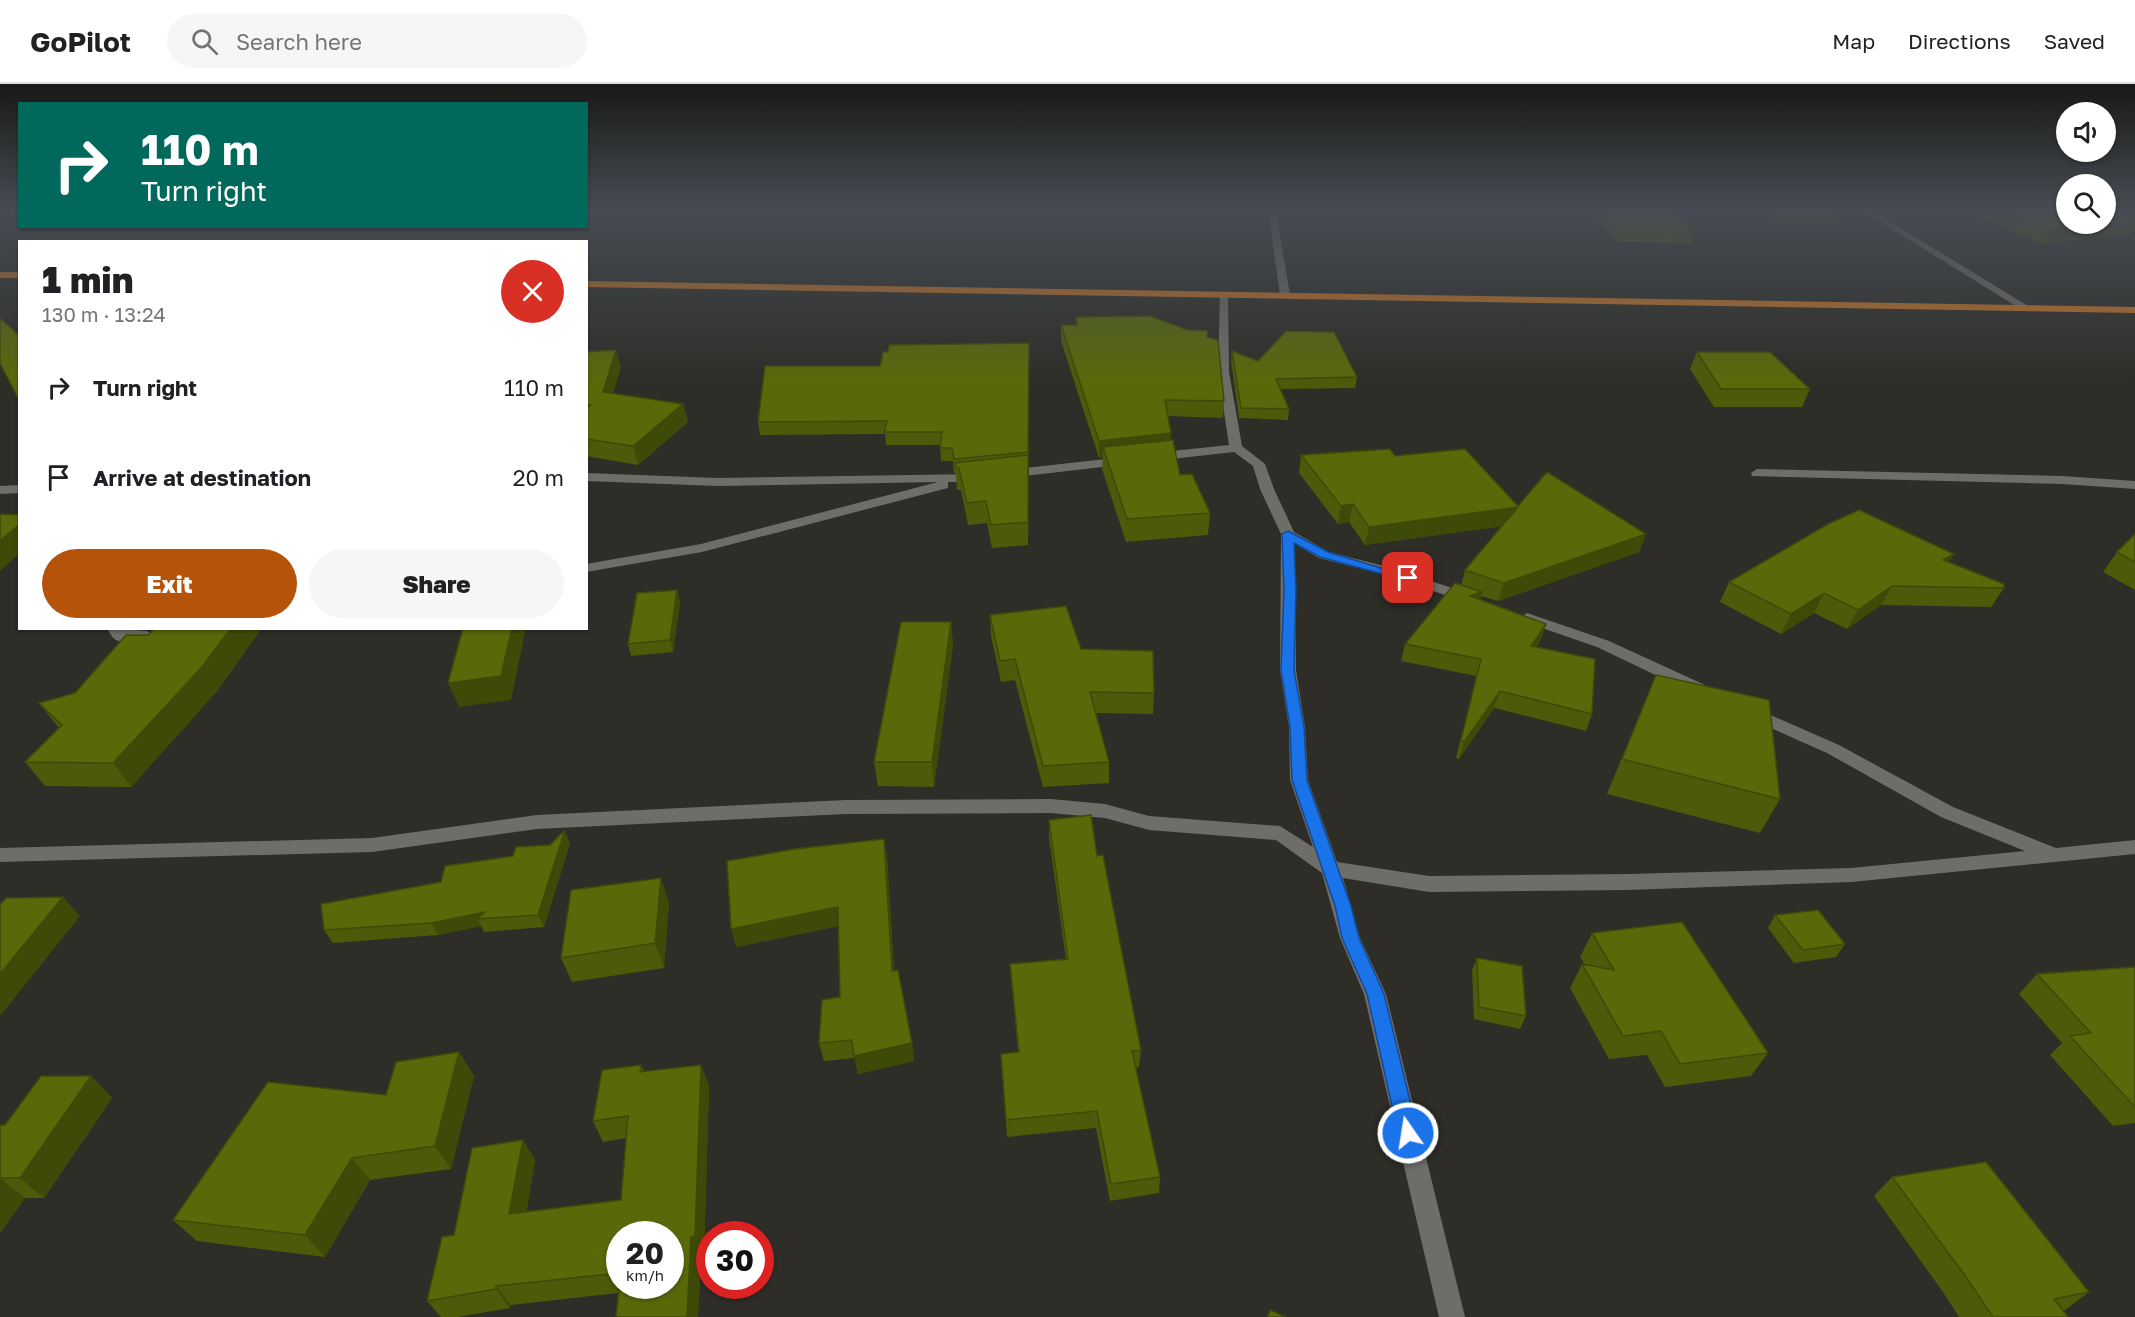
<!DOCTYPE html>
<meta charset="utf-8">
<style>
body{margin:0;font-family:"Golos Text",sans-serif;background:#f6f6f6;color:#202124;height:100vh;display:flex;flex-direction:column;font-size:22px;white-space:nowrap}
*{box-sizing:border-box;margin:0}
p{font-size:20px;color:#757577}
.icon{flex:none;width:33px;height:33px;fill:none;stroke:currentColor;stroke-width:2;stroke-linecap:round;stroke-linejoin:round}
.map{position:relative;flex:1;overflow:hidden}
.side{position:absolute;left:18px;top:156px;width:570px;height:390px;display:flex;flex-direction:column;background:#fff;border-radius:0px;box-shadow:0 2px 4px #0004}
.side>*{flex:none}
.hud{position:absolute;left:18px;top:18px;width:570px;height:126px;border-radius:0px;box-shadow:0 2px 4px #0004;background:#00695c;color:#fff;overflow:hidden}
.buttons{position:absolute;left:2056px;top:18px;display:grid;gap:12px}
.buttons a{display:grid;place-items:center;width:60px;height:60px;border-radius:50%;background:#fff;box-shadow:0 2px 4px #0004;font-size:30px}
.speed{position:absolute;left:606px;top:1137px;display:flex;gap:12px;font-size:30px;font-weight:700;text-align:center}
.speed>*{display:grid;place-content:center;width:78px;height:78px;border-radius:50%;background:#fff;box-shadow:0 2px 4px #0004;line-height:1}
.speed small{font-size:15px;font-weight:400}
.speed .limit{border:9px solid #d22;background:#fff;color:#111}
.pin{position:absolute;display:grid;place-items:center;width:51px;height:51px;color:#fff;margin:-26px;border-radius:12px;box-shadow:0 3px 9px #0006}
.me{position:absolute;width:66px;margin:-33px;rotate:347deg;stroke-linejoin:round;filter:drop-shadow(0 0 4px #0008)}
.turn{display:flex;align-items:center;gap:21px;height:126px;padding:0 24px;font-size:27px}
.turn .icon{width:78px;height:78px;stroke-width:2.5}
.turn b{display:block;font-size:42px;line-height:51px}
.round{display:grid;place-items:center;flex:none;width:63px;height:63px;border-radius:32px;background:#f6f6f6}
.overview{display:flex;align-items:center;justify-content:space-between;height:102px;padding:0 24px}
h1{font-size:36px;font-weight:800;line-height:45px}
.primary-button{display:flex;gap:12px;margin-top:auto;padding:12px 24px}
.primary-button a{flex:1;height:69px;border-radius:36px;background:#b45309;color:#fff;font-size:24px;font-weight:800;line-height:69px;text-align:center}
.primary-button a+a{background:#f6f6f6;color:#202124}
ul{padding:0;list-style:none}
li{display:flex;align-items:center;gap:18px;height:90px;padding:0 24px}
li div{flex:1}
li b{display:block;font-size:22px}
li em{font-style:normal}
header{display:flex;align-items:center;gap:36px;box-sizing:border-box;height:84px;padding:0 30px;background:#fff;border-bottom:2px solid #e0e0e0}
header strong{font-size:28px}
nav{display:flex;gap:33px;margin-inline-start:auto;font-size:21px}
.search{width:420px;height:54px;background:#f6f6f6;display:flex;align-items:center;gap:15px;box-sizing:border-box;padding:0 21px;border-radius:33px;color:#757577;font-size:22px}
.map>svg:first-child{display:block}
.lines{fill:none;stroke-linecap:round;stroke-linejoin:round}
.minor{fill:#6f6d68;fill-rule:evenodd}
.trunk{fill:#ca7426;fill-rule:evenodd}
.wall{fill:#4d5a09;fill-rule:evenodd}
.shaded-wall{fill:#3e4a07}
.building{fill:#59690a;stroke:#3e4a07;stroke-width:1.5}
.route{fill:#1a73e8;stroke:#114b97;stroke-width:1.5}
</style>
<header>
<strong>GoPilot</strong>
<div class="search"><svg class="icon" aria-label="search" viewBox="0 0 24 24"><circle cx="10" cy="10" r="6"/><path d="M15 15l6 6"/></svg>Search here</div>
<nav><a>Map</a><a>Directions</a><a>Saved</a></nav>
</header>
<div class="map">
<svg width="2135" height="1233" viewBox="0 0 2135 1233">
<rect width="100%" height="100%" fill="#2e2d28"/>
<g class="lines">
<path class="minor" d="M1268,126H1276L1290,211L1285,214L1280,211Z
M1861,126H1871L2033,225L2024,227Z
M1220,209L1228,211L1229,288L1242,362L1265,380L1274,405L1294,448L1329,468L1392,484L1473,511L1475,514L1468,518L1463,517L1382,490L1319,474L1295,460L1296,586L1305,643L1308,696L1337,778L1429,792L1628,790L1851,784L2025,767L1941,733L1827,669L1744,632L1742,628L1750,622L1839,661L1953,723L2056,764L2135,756V770L1851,798L1628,806L1429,808L1343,794L1360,854L1386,910L1465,1233H1439L1364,910L1340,854L1322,789L1276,756L1149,746L1105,734L1051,729L846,730L537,745L372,768L0,778V764L372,754L537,731L846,716L1051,715L1105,720L1149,732L1280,742L1313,763L1290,696L1289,643L1280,586L1281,450L1260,405L1253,382L1234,368L1153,377L1147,373L1153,369L1229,361L1218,288Z
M1124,373L1128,374V380L1007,394L1001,390L1007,386Z
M1757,385L2062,392L2135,397V405L2062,400L1752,392L1751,389Z
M586,389L718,394L978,390L984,394L978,398H948V404L702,468L586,488V480L701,460L938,398L718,402L586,397Z
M20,401V409L0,410V402Z
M1527,529L1609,557L1705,601L1707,605L1699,610L1693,609L1597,563L1522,537L1519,534Z
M107,544L147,547L155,552C149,559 125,560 116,556C112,554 109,548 107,544Z"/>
<path class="trunk" d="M0,188H20V194H0Z
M586,197L2135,223V229L586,203Z"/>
</g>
<path class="wall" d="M1589,126H1669L1694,150L1691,159L1618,158Z
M1757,126H1831L1840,133L1836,141L1774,140Z
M1961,126H2135V143L2131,150L2042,159Z
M1076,233L1207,253L1224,317L1223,334L1168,332L1170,356L1180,391L1210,429L1208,451L1126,458L1102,385L1103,373L1099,374L1061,257V241H1076Z
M1029,259L1028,461L992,464L987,439L968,441L961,406H957L956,389H954L953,377H941L940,361H886L885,350L760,351L758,338L880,282Z
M1232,267L1258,277L1357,293L1355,304L1281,305L1289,325L1288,336L1239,334L1231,277Z
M586,268L621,283L613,309L683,320L688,338L638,381L586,372Z
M1697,268L1810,305L1802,323H1714L1690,285Z
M1301,371L1395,372L1518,422L1646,450L1639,468L1498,517L1481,512L1480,516L1546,540L1540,557L1536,563L1592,630L1586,647L1494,624L1459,675L1456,674L1476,592L1401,577L1405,560L1461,501L1465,486L1502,442L1365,461L1349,438L1338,440L1299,389Z
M2135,450V506L2103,488L2117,468Z
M1954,470L1949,478L2004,504L1991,523L1881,521L1847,545L1814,529L1781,550L1720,518L1729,498Z
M680,518L673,568L631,572L628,560Z
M990,531L1081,565L1154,609L1153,630L1096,629L1109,678V699L1043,703L1015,596L1001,598L991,552Z
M951,538L953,561L934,703L878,702L874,678Z
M165,544H257L259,548L217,607L131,703L45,702L25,678L59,644L39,619L75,609Z
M1656,591L1780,715L1760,749L1607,710Z
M1049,736L1097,772L1141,966L1139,983L1136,984L1160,1093L1159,1109L1110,1117L1096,1044L1007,1053L1001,970L1018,968L1010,880L1066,875L1049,754Z
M884,755L887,773L894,887L912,959L914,977L858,990L855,974L824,977L819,959L840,913L839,842L736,863Z
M570,759L544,843L484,848L481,842L438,851L333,859L324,846L441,798L513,772L550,761Z
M669,818L664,884L572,898L561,874Z
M1775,831L1845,860L1836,873L1794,879L1768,844Z
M1592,849L1768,969L1751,992L1665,1003L1647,971L1609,975L1570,904L1582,880L1585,881L1580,873Z
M1477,874L1526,932L1520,945L1474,935L1472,886Z
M2135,883V1039L2113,1042L2050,971L2062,959L2019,910L2037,890Z
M459,968L474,992L451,1085L370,1096L325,1173L197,1157L173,1136Z
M641,981L644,988L701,981L709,1002L704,1172H701L698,1233H616L618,1209L511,1221L510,1224L457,1233H441L427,1217L442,1153L454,1151L472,1064L523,1056L535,1076L526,1128L621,1116L626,1054L603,1058L593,1037L602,986ZM620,1150H670V1202H620Z
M91,992L112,1014L44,1114H25L0,1149V1041H5Z
M1892,1093L2089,1208L2065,1226H2063L2068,1233H1959L1943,1208L1874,1112Z"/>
<path class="shaded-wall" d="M2135,137V143L2131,150L2042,159L2050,146Z
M616,266L621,283L608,325L603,308Z
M683,320L688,338L638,381L633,362Z
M1171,349L1170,366L1103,363V373L1099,374V357Z
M1028,371L1029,393L1028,461Z
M1353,420L1349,438L1338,440L1341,422Z
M1518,423L1512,441L1365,461L1369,443Z
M20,440V469L0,487V457Z
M1646,450L1639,468L1498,517L1504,499Z
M1954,470L1943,489V476Z
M1892,502L1881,521L1847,545L1858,526Z
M677,506L680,518L673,568L670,556Z
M1482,508L1477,525L1470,512Z
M1824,509L1814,529L1781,550L1791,530Z
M951,538L953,561L934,703L932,678Z
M1546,540L1540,557L1525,579L1531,562Z
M231,544H257L259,548L217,607L131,703L113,679Z
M512,544H526L511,616L459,623L448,599Z
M1500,607L1494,624L1459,675L1464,658Z
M565,746L570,759L544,843L538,831Z
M884,755L887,773L895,905L892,887Z
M661,794L669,818L664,884L655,859Z
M63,813L80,832L0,932V890Z
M838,823L842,841L736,863L731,845Z
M485,828L477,835L481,842L438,851L431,839Z
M912,959L914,977L858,990L854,972Z
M459,968L474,992L451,1085L435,1062Z
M701,981L709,1002L704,1172H701L698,1233H687Z
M91,992L112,1014L44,1114L20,1094Z
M523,1056L535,1076L523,1150L509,1130Z
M352,1074L370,1096L325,1173L305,1151Z
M0,1094L25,1114L0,1149Z
M496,1202L511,1221L510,1224L496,1205Z"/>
<path class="building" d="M1599,126H1669L1694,150L1621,149Z
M1771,126H1831L1840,133L1778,132Z
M2000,126H2067V140H2106V126H2114L2135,135V137L2050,146Z
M1150,232L1188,246L1208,247L1207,253L1218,256L1224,317L1165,316L1171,349L1099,357L1061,241H1077L1076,233Z
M0,234L20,252V318L0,279Z
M1286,247L1334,248L1357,293L1276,295L1289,325L1241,324L1232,267L1258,277Z
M1029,259L1028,368L954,375L952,364H940L942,348H884L887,337L758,338L765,282H880L883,268H888L889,261Z
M616,266L603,308L683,320L633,362L586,355V325L591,321H586V268Z
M1697,268H1770L1810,305H1721Z
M1173,356L1180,391L1192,390L1210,429L1127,435L1103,363Z
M1390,365L1395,372L1465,365L1518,422L1547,388L1646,450L1504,499L1465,486L1518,423L1369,443L1353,420L1341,422L1301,371Z
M1028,371V438L991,441L986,417L967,419L959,384H956L955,379Z
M1859,426L1954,470L1943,476L2004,500V504L1892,502L1858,526L1824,509L1791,530L1729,498L1828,440Z
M0,430L20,431V440L0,457Z
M2135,450V478L2117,468Z
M1455,499L1482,508L1470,512L1546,540L1531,562L1595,575L1592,630L1500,607L1464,658L1461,656L1481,575L1405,560Z
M677,506L670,556L628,560L637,509Z
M1066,522L1081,565L1153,567L1154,609L1090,608L1109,678L1043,682L1015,575L1000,577L990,531Z
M901,538H951L932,678H874Z
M165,544H231L202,583L113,679L25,678L62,641L39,619L75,609L126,551H148L153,546Z
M463,544H512L501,592L448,599Z
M1656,591L1769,616L1780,715L1622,675Z
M1091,731L1097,772L1103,771L1122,869L1141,966L1132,967L1160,1093L1111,1100L1097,1027L1006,1036L1001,970L1019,968L1010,880L1068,875L1049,736Z
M565,746L538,831L477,835L485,828L431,839L324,846L321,820L441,798L445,782L513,772L516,763L550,761Z
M884,755L892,887L898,886L912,959L854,972L852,956L819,959L822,916L840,913L838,823L731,845L727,777L795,765Z
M661,794L655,859L561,874L571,806Z
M63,813L0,890V821L6,814Z
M1818,826L1845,860L1803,866L1775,831Z
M1682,838L1768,969L1680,980L1661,947L1623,952L1582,880L1614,886L1592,849Z
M1477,874L1522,882L1526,932L1479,923Z
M2135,883V1023L2070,952L2091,949L2037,890Z
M459,968L435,1062L352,1074L305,1151L173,1136L268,998L386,1011L396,978Z
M641,981L640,988L701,981L695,1152L691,1153L687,1233H616L620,1197V1202H670V1150H620V1189L496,1202V1205L427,1217L442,1153L454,1151L472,1064L523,1056L509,1130L621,1116L628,1032L593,1037L602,986Z
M41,992H91L20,1094H0V1041H5Z
M1986,1078L2089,1208L2054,1215L2068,1233H1993L1964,1190L1892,1093Z
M1270,1226L1286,1233H1268Z"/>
<linearGradient id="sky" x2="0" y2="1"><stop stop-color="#191916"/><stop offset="0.42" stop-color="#464c53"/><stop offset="1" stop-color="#464c53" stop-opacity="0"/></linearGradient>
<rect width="2135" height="298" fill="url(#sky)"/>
<path class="route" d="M1288,447L1328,468L1414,494L1408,497L1320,473L1294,459L1296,506L1294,586L1304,643L1307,696L1351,822L1359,854L1384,910L1418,1049L1415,1055L1408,1058L1401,1055L1398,1049L1367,910L1342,854L1335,822L1292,696L1290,643L1281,586L1284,506L1282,450Z"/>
</svg>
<div class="buttons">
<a><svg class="icon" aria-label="sound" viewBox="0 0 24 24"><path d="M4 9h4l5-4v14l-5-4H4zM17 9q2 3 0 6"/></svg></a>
<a><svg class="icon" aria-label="search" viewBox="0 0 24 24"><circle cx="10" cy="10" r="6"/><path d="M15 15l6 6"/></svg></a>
</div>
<div class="speed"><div>20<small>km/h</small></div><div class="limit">30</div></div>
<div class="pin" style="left:1408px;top:494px;background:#d93025"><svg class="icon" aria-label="arrive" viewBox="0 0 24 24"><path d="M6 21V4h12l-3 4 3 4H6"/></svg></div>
<svg class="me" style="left:1408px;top:1049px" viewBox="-20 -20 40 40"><circle r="17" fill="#1a73e8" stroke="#fff" stroke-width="3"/><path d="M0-11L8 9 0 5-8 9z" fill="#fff"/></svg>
<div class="hud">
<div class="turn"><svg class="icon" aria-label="right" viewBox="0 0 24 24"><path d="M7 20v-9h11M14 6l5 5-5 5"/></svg><div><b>110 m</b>Turn right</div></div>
</div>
<section class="side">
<div class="overview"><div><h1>1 min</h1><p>130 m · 13:24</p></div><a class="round" style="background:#d93025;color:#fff"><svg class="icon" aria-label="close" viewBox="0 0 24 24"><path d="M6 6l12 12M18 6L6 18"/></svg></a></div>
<ul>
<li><svg class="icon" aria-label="right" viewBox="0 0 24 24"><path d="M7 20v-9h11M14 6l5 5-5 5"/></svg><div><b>Turn right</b></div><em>110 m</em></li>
<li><svg class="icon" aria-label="arrive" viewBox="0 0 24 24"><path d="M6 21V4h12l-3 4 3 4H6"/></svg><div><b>Arrive at destination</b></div><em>20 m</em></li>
</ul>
<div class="primary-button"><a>Exit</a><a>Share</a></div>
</section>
</div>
